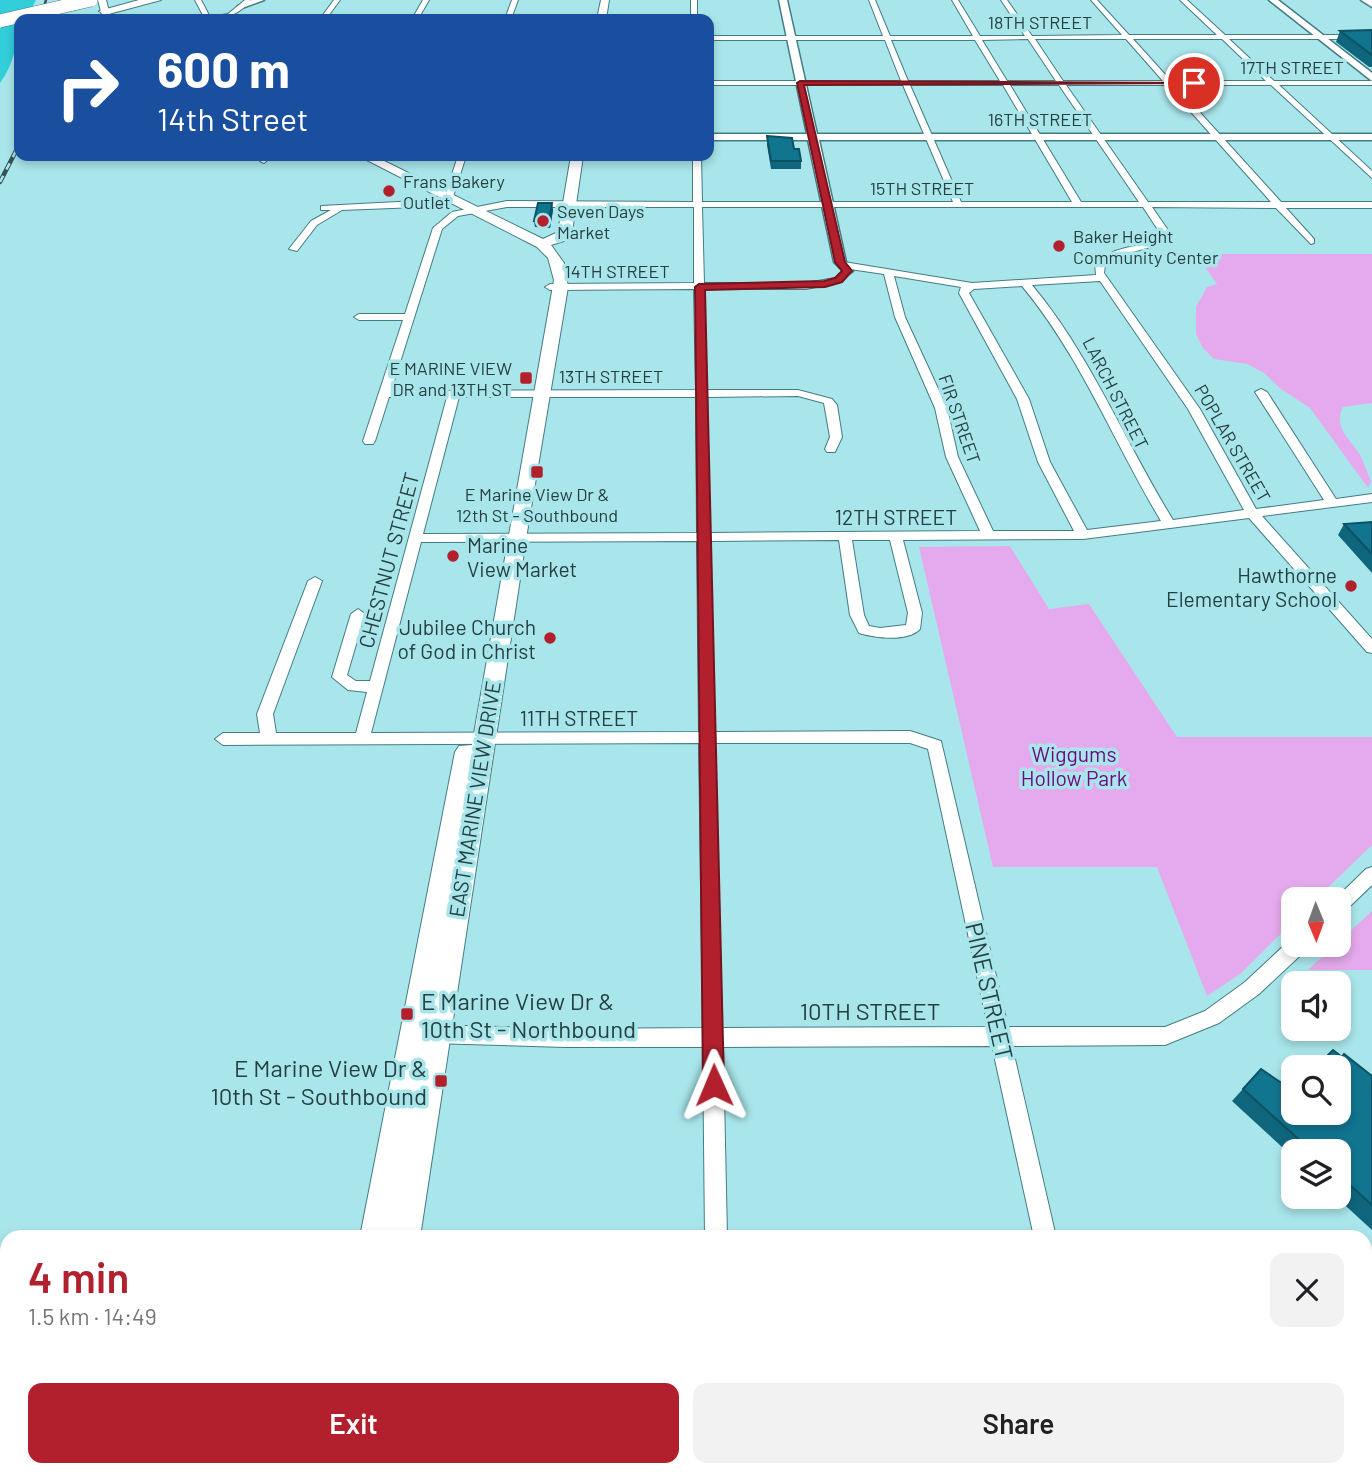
<!DOCTYPE html>
<meta charset="utf-8">
<style>
body{margin:0;font-family:Barlow,sans-serif;background:#f2f2f2;color:#202124;height:100vh;display:flex;flex-direction:column;font-size:26px;white-space:nowrap}
*{box-sizing:border-box;margin:0}
p{font-size:23px;color:#757577}
.icon{flex:none;width:38px;height:38px;fill:none;stroke:currentColor;stroke-width:2;stroke-linecap:round;stroke-linejoin:round}
.map{position:relative;flex:1;overflow:hidden}
.drawer{position:absolute;left:0px;top:1230px;width:1372px;height:247px;display:flex;flex-direction:column;background:#fff;border-radius:21px 21px 0 0;box-shadow:0 4px 10px #0003}
.drawer>*{flex:none}
.banner{position:absolute;left:14px;top:14px;width:700px;height:147px;border-radius:14px;box-shadow:0 4px 10px #0003;background:#1a4fa0;color:#fff;overflow:hidden}
.needle{width:46px;rotate:179deg}
.controls{position:absolute;left:1281px;top:887px;display:grid;gap:14px}
.controls a{display:grid;place-items:center;width:70px;height:70px;border-radius:14px;background:#fff;box-shadow:0 4px 10px #0003;font-size:35px}
.pin{position:absolute;display:grid;place-items:center;width:60px;height:60px;color:#fff;margin:-30px;border:4px solid #fff;border-radius:50%;box-shadow:0 2px 7px #0007}
.me{position:absolute;width:77px;margin:-38px;rotate:359deg;stroke-linejoin:round;filter:drop-shadow(0 0 5px #0008)}
.turn{display:flex;align-items:center;gap:24px;height:147px;padding:0 28px;font-size:32px}
.turn .icon{width:91px;height:91px;stroke-width:2.5}
.turn b{display:block;font-size:49px;line-height:60px}
.round{display:grid;place-items:center;flex:none;width:74px;height:74px;border-radius:14px;background:#f2f2f2}
.headline{display:flex;align-items:center;justify-content:space-between;height:119px;padding:0 28px}
h1{font-size:42px;font-weight:600;line-height:52px;color:#b2202e}
.primary-button{display:flex;gap:14px;margin-top:auto;padding:14px 28px}
.primary-button a{flex:1;height:80px;border-radius:14px;background:#b2202e;color:#fff;font-size:28px;font-weight:600;line-height:80px;text-align:center}
.primary-button a+a{background:#f2f2f2;color:#202124}
.map>svg:first-child{display:block}
.green{fill:#e5aaed}
.water{fill:#32ceda}
.lines{fill:none;stroke-linecap:round;stroke-linejoin:round}
.minor-casing{stroke:#427d82;stroke-width:2}
.tertiary-casing{stroke:#427d82;stroke-width:3}
.secondary-casing{stroke:#427d82;stroke-width:2}
.primary-casing{stroke:#427d82;stroke-width:3}
.motorway-casing{stroke:#427d82;stroke-width:2}
.minor{fill:#fff;fill-rule:evenodd}
.tertiary{fill:#fff;fill-rule:evenodd}
.secondary{fill:#fff;fill-rule:evenodd}
.primary{fill:#fff;fill-rule:evenodd}
.motorway{fill:#fff;fill-rule:evenodd}
.rail-far1-casing{stroke:#355254;stroke-width:2.5}
.rail-casing{stroke:#355254;stroke-width:4.5}
.rail-far1{stroke:#a9e6eb;stroke-width:2;stroke-dasharray:5;stroke-linecap:butt}
.rail{stroke:#a9e6eb;stroke-width:2.5;stroke-dasharray:7;stroke-linecap:butt}
.motorway-bridge-casing{stroke:#427d82;stroke-width:14;stroke-linecap:butt}
.motorway-bridge{stroke:#fff;stroke-width:13}
.wall{fill:#0f657c}
.shaded-wall{fill:#0c5265}
.building{fill:#117590;stroke:#0c5265;stroke-width:2}
.route{fill:#b2202e;stroke:#74151e;stroke-width:2}
.poi-dot{fill:#b2202e;stroke:#a9e6eb;stroke-width:2.5}
.labels{text-anchor:middle;dominant-baseline:central;stroke-width:7;stroke-linejoin:round;paint-order:stroke}
.far-street-label{font-size:18px;fill:#263f41;stroke:#a9e6eb}
.far-poi-label{font-size:18px;fill:#263f41;stroke:#a9e6eb;text-anchor:start}
.street-label{font-size:21px;fill:#263f41;stroke:#a9e6eb}
.poi-label{font-size:21px;fill:#263f41;stroke:#a9e6eb;text-anchor:end}
.park-label{font-size:21px;fill:#730981;stroke:#a9e6eb}
.near-street-label{font-size:24px;fill:#263f41;stroke:#a9e6eb}
.near-poi-label{font-size:24px;fill:#263f41;stroke:#a9e6eb;text-anchor:start}
</style>
<div class="map">
<svg width="1372" height="1476" viewBox="0 0 1372 1476">
<rect width="100%" height="100%" fill="#a9e6eb"/>
<path class="green" d="M1196,254H1372V403L1343,407C1333,427 1349,438 1359,453C1364,462 1367,472 1371,481L1368,488L1310,408L1281,389L1264,373L1247,364L1214,359L1203,348L1196,334V307L1207,287L1217,284Z
M1010,546L1049,609L1089,604L1177,737H1372V845L1316,899L1293,900V922L1240,974L1207,996L1157,867H993L919,547Z
M1372,911V970H1308Z"/>
<path class="water" d="M0,0H36L26,19H19C19,40 13,66 0,83Z"/>
<g class="lines">
<defs>
<path id="minor" d="M195,0H201L210,17L228,14L245,0H251C237,16 226,19 205,19Z
M334,0H340L326,19H320Z
M423,0H429L418,19H412Z
M512,0H518L511,19H505Z
M691,0H697V19H691Z
M869,0H875L890,36H973L952,0H958L980,36H1025L1001,0H1007L1032,36L1122,35L1091,0H1097L1129,35H1217L1180,0H1187L1225,35H1372V39H1229L1274,81H1372V85H1279L1372,171V178L1271,85H1175L1281,202H1372V208H1286L1314,239V243L1311,244L1276,208L1152,207L1170,233L1169,242L1118,256L1105,265L1104,273L1200,409L1256,509L1324,500L1255,392L1261,389L1267,392L1336,499L1372,494V502L1262,516L1372,639V653L1367,652L1249,518L1083,539L903,540L922,613L920,629C908,642 875,638 859,633L850,615L839,540L710,541L715,732L910,731L941,741L1008,1027H1165L1205,1011L1245,982L1291,939L1293,945H1307L1305,951L1259,994L1219,1023L1165,1045L1012,1046L1056,1237H1034L992,1046L723,1047L727,1237H705L703,1047H565L431,1043L424,1040L421,1034L424,1028L431,1025L565,1029L703,1028L699,743L223,745L215,739L223,733H260L257,714L308,581L315,577L322,581L273,714L276,733H356L367,692L348,690L332,677L351,614L358,609L365,614L347,675L356,681H370L447,397H389L375,441L373,444H365L363,441L403,320H359L354,317L359,314H405L433,228L452,212L507,201L693,202V156H701L702,202H953L903,85H709V81H901L885,40H709V36H883ZM1028,39L1056,81H1007L982,40ZM1035,39H1126L1163,81H1063ZM1133,39H1222L1266,81H1171ZM891,40H975L1000,81H908ZM910,85H1003L1072,202H961ZM1010,85H1059L1139,202H1081ZM1066,85H1167L1271,202H1148ZM507,207H694V283L550,284L545,287L550,290L694,289L696,390L391,391L442,229L458,216ZM702,207H1143L1160,233L1161,239C1139,248 1113,245 1095,264L1096,275L972,283L844,262L839,265L846,268L835,278L806,283H704ZM850,269L884,274L895,317L935,408L946,457L980,531L710,533L707,397L798,396L824,403L830,437L825,449L827,452H835L842,437L837,405L832,399L798,390H707L704,289H806L841,282L852,271ZM894,276L961,287L959,293L1017,399L1038,462L1074,531H993L958,457L947,408L905,317ZM1100,281L1188,409L1244,510L1173,520C1125,442 1091,356 1032,285ZM1022,286C1081,357 1114,443 1161,521L1087,530L1050,462L1029,399L969,293L974,289ZM459,397H696L697,533L423,534ZM852,540H890L908,613L906,625L880,628L869,626L864,615ZM697,541L699,732L371,733L421,542ZM715,743H910L928,749L988,1027L722,1028Z
M264,156H272L264,163L260,161Z
M458,156H466L452,200L417,207L342,210L317,225L297,251L289,249L311,221L331,210H321V206L417,201L445,196Z
M1372,867V885L1345,911L1339,914V900H1334L1366,869Z
M706,1470H732V1476H706Z
M1083,1470H1109L1110,1476H1084Z"/>
<path id="tertiary" d="M252,0H264L242,8L238,6Z
M779,0H787L817,134H1372V140H819L846,262L853,271L847,275L834,262L808,140H709V134H807Z
M1269,0H1278L1372,73V81Z"/>
<path id="secondary" d="M98,0H106L111,19H103Z
M601,0H609L606,19H597Z
M359,156H374L543,239L558,232L571,156H583L572,232L567,240L551,245L564,263L568,287L528,526L420,1237H360L455,752L459,746L472,745L554,280L548,258L537,247Z
M328,1470H364L362,1476H326Z"/>
<path id="primary" d="M1361,0H1372V7Z"/>
<path id="motorway" d="M139,0H161L105,15L99,11Z"/>
</defs>
<use href="#minor" class="minor-casing"/>
<use href="#tertiary" class="tertiary-casing"/>
<use href="#secondary" class="secondary-casing"/>
<use href="#primary" class="primary-casing"/>
<use href="#motorway" class="motorway-casing"/>
<use href="#minor" class="minor"/>
<use href="#tertiary" class="tertiary"/>
<use href="#secondary" class="secondary"/>
<use href="#primary" class="primary"/>
<use href="#motorway" class="motorway"/>
<defs>
<path id="rail-far1" d="M40,19L46,0"/>
<path id="rail" d="M0,182L19,145"/>
</defs>
<use href="#rail-far1" class="rail-far1-casing"/>
<use href="#rail" class="rail-casing"/>
<use href="#rail-far1" class="rail-far1"/>
<use href="#rail" class="rail"/>
<defs>
<path id="motorway-bridge" d="M0,21L91,0"/>
</defs>
<use href="#motorway-bridge" class="motorway-bridge-casing"/>
<use href="#motorway-bridge" class="motorway-bridge"/>
</g>
<path class="wall" d="M1372,30V67H1369L1336,42L1340,31Z
M767,136L794,149L801,161V169H771L767,145Z
M553,210L550,228L535,227L534,221Z
M1372,522V573L1338,535L1344,524Z
M1261,1069L1293,1113L1372,1076V1230L1336,1197H1339V1152H1293V1157L1232,1101Z"/>
<path class="shaded-wall" d="M552,203L553,210L550,228L549,221Z"/>
<path class="building" d="M1372,30V55L1340,31Z
M767,136L792,138L794,149H799L801,161H771Z
M538,203H552L549,221H534Z
M1372,522V554L1344,524Z
M1333,1050L1342,1057L1344,1054L1372,1076V1205L1339,1175V1152H1313L1243,1089L1261,1069L1289,1088L1293,1083V1113H1339V1068H1315Z"/>
<path class="route" d="M800,81L1197,83L804,85L845,262L852,271L842,282L825,287L705,290L724,1085L721,1092L714,1095L706,1092L703,1085L695,287L699,284L824,281L835,278L842,271L835,262L797,83Z"/>
<g class="poi-dot">
<circle cx="389" cy="191" r="7"/>
<circle cx="543" cy="221" r="7"/>
<circle cx="1059" cy="246" r="7"/>
<rect x="519" y="371" width="14" height="14" rx="3.5"/>
<rect x="530" y="465" width="14" height="14" rx="3.5"/>
<circle cx="453" cy="556" r="7"/>
<circle cx="1351" cy="586" r="7"/>
<circle cx="550" cy="638" r="7"/>
<rect x="400" y="1007" width="14" height="14" rx="3.5"/>
<rect x="434" y="1074" width="14" height="14" rx="3.5"/>
</g>
<g class="labels">
<g class="far-street-label">
<text x="1040" y="22">18TH STREET</text>
<text x="1292" y="67">17TH STREET</text>
<text x="1040" y="119">16TH STREET</text>
<text x="922" y="188">15TH STREET</text>
<text x="617" y="271">14TH STREET</text>
<text x="611" y="376">13TH STREET</text>
<text transform="translate(1116 393) rotate(63)">LARCH STREET</text>
<text transform="translate(960 419) rotate(71)">FIR STREET</text>
<text transform="translate(1233 443) rotate(60)">POPLAR STREET</text>
</g>
<g class="far-poi-label">
<text x="403" y="181">Frans Bakery<tspan x="403" dy="21">Outlet</tspan></text>
<text x="557" y="211">Seven Days<tspan x="557" dy="21">Market</tspan></text>
<text x="1073" y="236">Baker Height<tspan x="1073" dy="21">Community Center</tspan></text>
<text x="512" y="368" text-anchor="end">E MARINE VIEW<tspan x="512" dy="21">DR and 13TH ST</tspan></text>
<text x="537" y="494" text-anchor="middle">E Marine View Dr &amp;<tspan x="537" dy="21">12th St - Southbound</tspan></text>
</g>
<g class="street-label">
<text x="896" y="516">12TH STREET</text>
<text transform="translate(388 560) rotate(-75)">CHESTNUT STREET</text>
<text x="579" y="717">11TH STREET</text>
<text transform="translate(474 799) rotate(-81)">EAST MARINE VIEW DRIVE</text>
</g>
<g class="poi-label">
<text x="467" y="544" text-anchor="start">Marine<tspan x="467" dy="24">View Market</tspan></text>
<text x="1337" y="574">Hawthorne<tspan x="1337" dy="24">Elementary School</tspan></text>
<text x="536" y="626">Jubilee Church<tspan x="536" dy="24">of God in Christ</tspan></text>
</g>
<g class="park-label">
<text x="1074" y="753">Wiggums<tspan x="1074" dy="24">Hollow Park</tspan></text>
</g>
<g class="near-street-label">
<text transform="translate(990 991) rotate(77)">PINE STREET</text>
<text x="870" y="1010">10TH STREET</text>
</g>
<g class="near-poi-label">
<text x="421" y="1000">E Marine View Dr &amp;<tspan x="421" dy="28">10th St - Northbound</tspan></text>
<text x="427" y="1067" text-anchor="end">E Marine View Dr &amp;<tspan x="427" dy="28">10th St - Southbound</tspan></text>
</g>
</g>
</svg>
<div class="controls">
<a><svg class="needle" viewBox="-14 -14 28 28"><path d="M0-13l5 13h-10z" fill="#e53935"/><path d="M0 13l5-13h-10z" fill="#757577"/></svg></a>
<a><svg class="icon" aria-label="sound" viewBox="0 0 24 24"><path d="M4 9h4l5-4v14l-5-4H4zM17 9q2 3 0 6"/></svg></a>
<a><svg class="icon" aria-label="search" viewBox="0 0 24 24"><circle cx="10" cy="10" r="6"/><path d="M15 15l6 6"/></svg></a>
<a><svg class="icon" aria-label="layers" viewBox="0 0 24 24"><path d="M12 4l9 5-9 5-9-5zM3 14l9 5 9-5"/></svg></a>
</div>
<div class="pin" style="left:1194px;top:83px;background:#d93025"><svg class="icon" aria-label="arrive" viewBox="0 0 24 24"><path d="M6 21V4h12l-3 4 3 4H6"/></svg></div>
<svg class="me" style="left:714px;top:1085px" viewBox="-20 -20 40 40"><path d="M0-17L14 15 0 8-14 15z" fill="#b2202e" stroke="#fff" stroke-width="4"/></svg>
<div class="banner">
<div class="turn"><svg class="icon" aria-label="right" viewBox="0 0 24 24"><path d="M7 20v-9h11M14 6l5 5-5 5"/></svg><div><b>600 m</b>14th Street</div></div>
</div>
<section class="drawer">
<div class="headline"><div><h1>4 min</h1><p>1.5 km · 14:49</p></div><a class="round"><svg class="icon" aria-label="close" viewBox="0 0 24 24"><path d="M6 6l12 12M18 6L6 18"/></svg></a></div>
<div class="primary-button"><a>Exit</a><a>Share</a></div>
</section>
</div>
